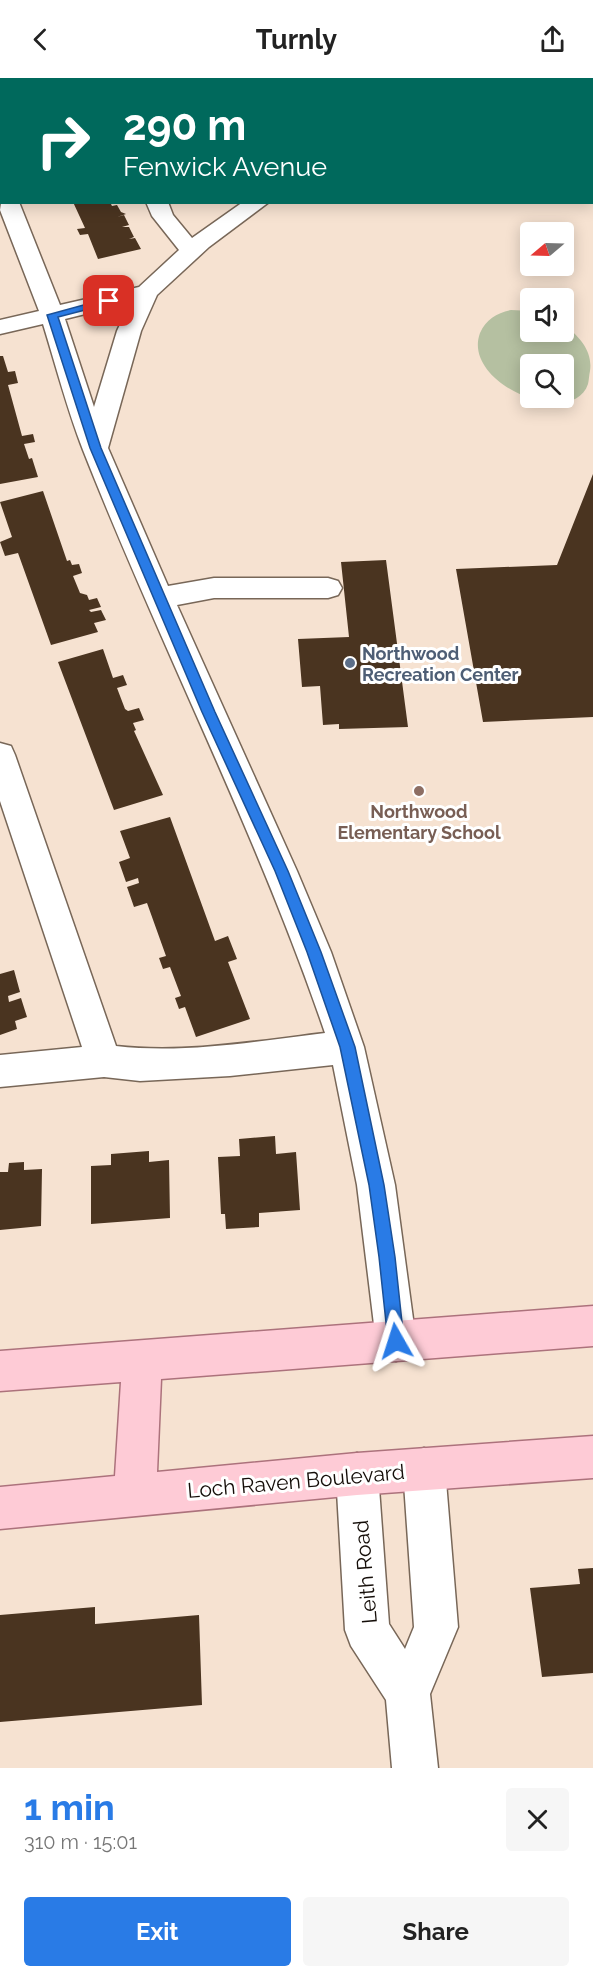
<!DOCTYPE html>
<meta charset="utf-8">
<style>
body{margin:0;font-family:Raleway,sans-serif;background:#f6f6f6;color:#222;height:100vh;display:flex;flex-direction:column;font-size:22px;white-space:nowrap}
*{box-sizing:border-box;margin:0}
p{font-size:20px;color:#767676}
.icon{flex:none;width:33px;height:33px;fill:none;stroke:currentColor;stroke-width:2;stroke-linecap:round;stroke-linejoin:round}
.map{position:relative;height:1690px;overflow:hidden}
.sheet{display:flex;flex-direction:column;background:#fff;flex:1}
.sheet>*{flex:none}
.guide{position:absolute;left:0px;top:0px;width:594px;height:126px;box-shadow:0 3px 15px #0003;background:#00695c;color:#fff;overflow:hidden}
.needle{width:39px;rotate:251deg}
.tools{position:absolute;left:520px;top:144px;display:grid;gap:12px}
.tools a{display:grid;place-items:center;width:54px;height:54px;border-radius:6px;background:#fff;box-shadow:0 3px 15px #0003;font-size:30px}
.pin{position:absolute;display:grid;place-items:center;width:51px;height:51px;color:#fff;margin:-26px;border-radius:12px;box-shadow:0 3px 9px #0006}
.me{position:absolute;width:66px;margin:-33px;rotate:354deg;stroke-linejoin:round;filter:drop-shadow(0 0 4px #0008)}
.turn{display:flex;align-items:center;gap:21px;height:126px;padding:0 24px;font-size:27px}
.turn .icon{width:78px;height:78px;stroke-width:2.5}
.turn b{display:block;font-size:42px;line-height:51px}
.round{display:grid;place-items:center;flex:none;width:63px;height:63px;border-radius:6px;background:#f6f6f6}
.overview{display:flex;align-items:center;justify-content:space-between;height:102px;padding:0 24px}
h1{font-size:36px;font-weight:700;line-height:45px;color:#297be6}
.cta{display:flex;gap:12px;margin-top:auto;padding:12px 24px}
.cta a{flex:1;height:69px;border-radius:6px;background:#297be6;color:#fff;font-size:24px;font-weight:700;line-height:69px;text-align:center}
.cta a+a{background:#f6f6f6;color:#222}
header{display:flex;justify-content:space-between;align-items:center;height:78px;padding:0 24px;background:#fff;font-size:27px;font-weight:700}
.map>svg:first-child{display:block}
.green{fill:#b5c0a1;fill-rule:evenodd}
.building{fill:#4a3420}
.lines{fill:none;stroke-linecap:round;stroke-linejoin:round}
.minor-casing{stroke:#786758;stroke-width:3}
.major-casing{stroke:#ac727c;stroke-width:3}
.minor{fill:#fff;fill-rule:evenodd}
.major{fill:#fecbd6;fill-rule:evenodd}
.route{fill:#297be6;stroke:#1b5096;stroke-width:1.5}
.service-dot{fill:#5c6f8a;stroke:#fff;stroke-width:2}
.education-dot{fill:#8d6e63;stroke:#fff;stroke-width:2}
.labels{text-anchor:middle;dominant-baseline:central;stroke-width:6;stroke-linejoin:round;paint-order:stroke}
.service-label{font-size:18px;font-weight:bold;fill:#4e5e75;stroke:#fff;text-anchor:start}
.education-label{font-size:18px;font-weight:bold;fill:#785e54;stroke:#fff}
.near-street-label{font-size:21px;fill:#140d08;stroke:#fff}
</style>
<header><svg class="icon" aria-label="back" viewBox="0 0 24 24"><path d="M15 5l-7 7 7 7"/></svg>Turnly<svg class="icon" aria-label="share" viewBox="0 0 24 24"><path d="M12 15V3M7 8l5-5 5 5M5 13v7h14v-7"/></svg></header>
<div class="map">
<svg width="593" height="1690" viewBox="0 0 593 1690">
<rect width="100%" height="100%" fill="#f6e2d1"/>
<path class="green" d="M511,232L531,233V254H564V247C579,258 593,273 590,293C589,297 589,302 588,306C573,352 461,306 480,255C486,241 497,235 511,232ZM531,286H564V320H531Z"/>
<path class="building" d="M73,124H110L112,128L117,127L121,134L126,136L117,139L124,137L129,147L122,149H129L134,159L129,161L135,160L141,171L98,181L88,156L80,157L77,151L85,150Z
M0,278H3L8,294L15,293L18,305L8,307L22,358L33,356L35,364L24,366L29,381L32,380L38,399L0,406Z
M593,396V639L483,644L456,491L557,487Z
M43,413L67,483L70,482L72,487L79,486L82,495L73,498L80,515L87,517L89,522L97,520L101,529L89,532L91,534L101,532L106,542L94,545L98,554L51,567L18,475L5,478L0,464L12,459L0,424Z
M386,482L408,649L339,651V646L323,647L320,608L302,609L298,561L349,559L341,484Z
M103,571L113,600L123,597L127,607L117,610L125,631L128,633L139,630L144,642L133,645L136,652L134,653L163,717L114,732L58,584Z
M170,739L215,863L228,858L237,881L228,884L250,941L196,959L185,929L179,931L175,920L181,918L170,889L163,891L159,880L166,878L147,825L134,829L127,809L139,805L138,800L126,804L119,784L130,780L120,753Z
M14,892L20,914L8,918L9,924L21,920L27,939L15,943L17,951L0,957V896Z
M275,1058L276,1076L296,1074L300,1132L259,1135V1149L226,1151L225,1136H221L218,1079L240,1078L239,1061Z
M149,1073V1084L169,1082L170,1140L91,1146V1088L111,1087V1076Z
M24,1084V1092L42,1091L41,1148L0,1152V1094H8L9,1085Z
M593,1490V1595L542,1599L530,1510L580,1506L578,1491Z
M95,1529V1546L199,1537L202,1627L0,1644V1537Z"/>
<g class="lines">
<defs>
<path id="minor" d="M103,0H123V2H103Z
M241,0H261V2H241Z
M384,0H404L405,2H385Z
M541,0H561L562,2H542Z
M592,39H593V52H592Z
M2,119V124H19L60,227L139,209L179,172L152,138L146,124H168L173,137L192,160L243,124H269L209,169L157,217L141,253L108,370L168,508L214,500H328L338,503L342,510L338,517L328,520H214L177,527L297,793L331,874L364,969L395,1107L416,1263L410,1277L396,1283L382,1277L376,1263L357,1107L333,987L230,998L140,1003L104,999L0,1009V977L82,969L0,723V665L11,668L15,677L116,968C185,976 257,963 325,955C257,755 160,568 83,372C67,331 56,288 43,246L0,256V242L39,233L0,132ZM130,225L117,253L94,329L65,241Z
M424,1370L439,1376L445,1391L458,1549L430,1616L438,1690H392L386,1622L351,1568L345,1552L336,1396L342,1381L357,1375L372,1381L378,1396L389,1546L405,1571L414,1549L403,1391L409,1376Z"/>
<path id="major" d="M593,1228V1268L161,1301L157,1394L357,1375L593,1358V1400L357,1417L0,1451V1409L115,1398L121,1304L0,1313V1273Z"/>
</defs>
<use href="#minor" class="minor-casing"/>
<use href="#major" class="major-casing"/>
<use href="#minor" class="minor"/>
<use href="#major" class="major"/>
</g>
<path class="route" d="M109,220L114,223L112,225L58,239L101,370L215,634L288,793L321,874L355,969L384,1107L395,1179L404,1263L401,1269L396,1271L390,1269L388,1263L379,1179L369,1107L340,969L307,874L275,793L202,634L90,370L47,237Z"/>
<circle class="service-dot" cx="350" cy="585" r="6"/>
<circle class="education-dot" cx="419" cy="713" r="6"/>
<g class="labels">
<g class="service-label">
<text x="362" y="575">Northwood<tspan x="362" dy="21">Recreation Center</tspan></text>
</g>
<g class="education-label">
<text x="419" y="733">Northwood<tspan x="419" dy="21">Elementary School</tspan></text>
</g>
<g class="near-street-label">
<text transform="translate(296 1403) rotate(-5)">Loch Raven Boulevard</text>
<text transform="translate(365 1494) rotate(-95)">Leith Road</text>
</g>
</g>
</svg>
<div class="tools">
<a><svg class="needle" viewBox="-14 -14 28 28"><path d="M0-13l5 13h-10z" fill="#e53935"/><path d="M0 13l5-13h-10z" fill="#767676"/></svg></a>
<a><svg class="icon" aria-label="sound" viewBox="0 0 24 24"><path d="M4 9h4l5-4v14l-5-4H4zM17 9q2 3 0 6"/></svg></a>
<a><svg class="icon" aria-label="search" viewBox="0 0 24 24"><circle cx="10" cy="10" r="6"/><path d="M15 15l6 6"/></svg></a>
</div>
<div class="pin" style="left:109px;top:223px;background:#d93025"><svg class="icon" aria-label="arrive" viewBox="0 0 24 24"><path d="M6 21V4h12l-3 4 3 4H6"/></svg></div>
<svg class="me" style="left:396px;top:1263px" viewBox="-20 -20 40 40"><path d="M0-17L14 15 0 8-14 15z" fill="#297be6" stroke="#fff" stroke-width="4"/></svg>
<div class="guide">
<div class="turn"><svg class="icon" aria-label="right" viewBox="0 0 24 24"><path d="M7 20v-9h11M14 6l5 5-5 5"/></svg><div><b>290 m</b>Fenwick Avenue</div></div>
</div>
</div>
<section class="sheet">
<div class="overview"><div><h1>1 min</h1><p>310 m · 15:01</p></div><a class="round"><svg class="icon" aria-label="close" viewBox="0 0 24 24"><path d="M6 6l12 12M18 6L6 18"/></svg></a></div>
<div class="cta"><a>Exit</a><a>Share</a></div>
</section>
